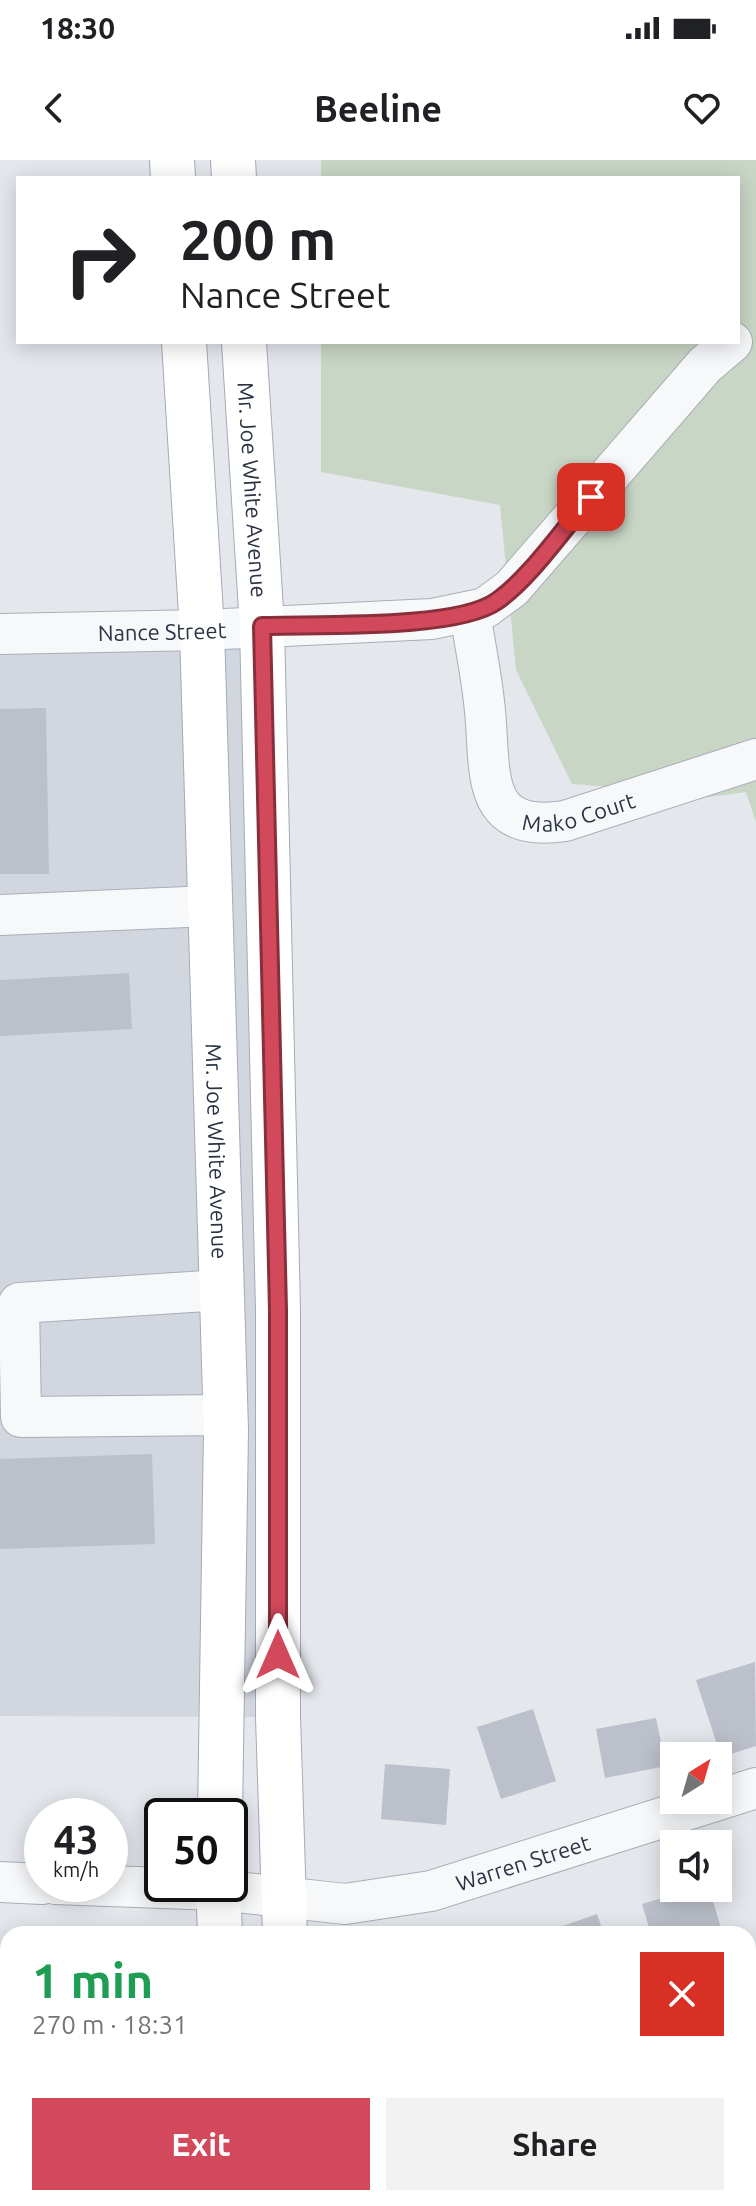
<!DOCTYPE html>
<meta charset="utf-8">
<style>
body{margin:0;font-family:Ubuntu,sans-serif;background:#f2f2f2;color:#202124;height:100vh;display:flex;flex-direction:column;font-size:30px;white-space:nowrap}
*{box-sizing:border-box;margin:0}
p{font-size:26px;color:#757577}
.icon{flex:none;width:44px;height:44px;fill:none;stroke:currentColor;stroke-width:2;stroke-linecap:round;stroke-linejoin:round}
.map{position:relative;flex:1;overflow:hidden}
.side{position:absolute;left:0px;top:1766px;width:756px;height:280px;display:flex;flex-direction:column;background:#fff;border-radius:24px 24px 0 0;box-shadow:0 4px 20px #0003}
.side>*{flex:none}
.top-card{position:absolute;left:16px;top:16px;width:724px;height:168px;border-radius:0px;box-shadow:0 4px 20px #0003;background:#fff;color:#202124;overflow:hidden}
.needle{width:52px;rotate:37deg}
.fabs{position:absolute;left:660px;top:1582px;display:grid;gap:16px}
.fabs a{display:grid;place-items:center;width:72px;height:72px;border-radius:0px;background:#fff;box-shadow:0 4px 20px #0003;font-size:40px}
.speed{position:absolute;left:24px;top:1638px;display:flex;gap:16px;font-size:40px;font-weight:700;text-align:center}
.speed>*{display:grid;place-content:center;width:104px;height:104px;border-radius:50%;background:#fff;box-shadow:0 4px 20px #0003;line-height:1}
.speed small{font-size:20px;font-weight:400}
.speed .limit{border:4px solid #111;border-radius:12px;background:#fff;color:#111}
.pin{position:absolute;display:grid;place-items:center;width:68px;height:68px;color:#fff;margin:-34px;border-radius:16px;box-shadow:0 4px 12px #0006}
.me{position:absolute;width:88px;margin:-44px;rotate:0deg;stroke-linejoin:round;filter:drop-shadow(0 0 6px #0008)}
.turn{display:flex;align-items:center;gap:28px;height:168px;padding:0 32px;font-size:36px}
.turn .icon{width:104px;height:104px;stroke-width:2.5}
.turn b{display:block;font-size:56px;line-height:68px}
.round{display:grid;place-items:center;flex:none;width:84px;height:84px;border-radius:0px;background:#f2f2f2}
.overview{display:flex;align-items:center;justify-content:space-between;height:136px;padding:0 32px}
h1{font-size:48px;font-weight:700;line-height:60px;color:#1e9e55}
.primary-button{display:flex;gap:16px;margin-top:auto;padding:16px 32px}
.primary-button a{flex:1;height:92px;border-radius:0px;background:#d1495b;color:#fff;font-size:32px;font-weight:700;line-height:92px;text-align:center}
.primary-button a+a{background:#f2f2f2;color:#202124}
.status{display:flex;justify-content:space-between;align-items:center;height:56px;padding:0 40px;background:#fff;direction:ltr}
.status svg{height:22px;fill:currentColor}
header{display:flex;justify-content:space-between;align-items:center;height:104px;padding:0 32px;background:#fff;font-size:36px;font-weight:700}
.map>svg:first-child{display:block}
.built{fill:#d2d6de}
.green{fill:#c9d6c5}
.building{fill:#bbc0ca}
.lines{fill:none;stroke-linecap:round;stroke-linejoin:round}
.minor-casing{stroke:#a9aeb7;stroke-width:42}
.major-casing{stroke:#a3abb8;stroke-width:46}
.minor{stroke:#f7f8fa;stroke-width:40}
.major{stroke:#fff;stroke-width:44}
.route-casing{stroke:#882f3b;stroke-width:20}
.route{stroke:#d1495b;stroke-width:14}
.labels{text-anchor:middle;dominant-baseline:central;stroke-width:8;stroke-linejoin:round;paint-order:stroke}
.street-label{font-size:22px;fill:#2b3445;stroke:#f4f6f9}
</style>
<div class="status"><b>18:30</b><svg viewBox="0 0 49 12"><path d="M0 12V9h3v3zM5 12V6h3v6zM10 12V3h3v9zM15 12V0h3v12zM26 1h20v11H26zM47 4h2v5h-2z"/></svg></div>
<header><svg class="icon" aria-label="back" viewBox="0 0 24 24"><path d="M15 5l-7 7 7 7"/></svg>Beeline<svg class="icon" aria-label="heart" viewBox="0 0 24 24"><path d="M12 20l-8-8c-3-5 5-10 8-4 3-6 11-1 8 4z"/></svg></header>
<div class="map">
<svg width="756" height="2046" viewBox="0 0 756 2046">
<rect width="100%" height="100%" fill="#e4e7ec"/>
<path class="built" d="M262,466L278,1557L0,1556V486Z"/>
<path class="green" d="M321,0H756V662L746,632L688,640L680,632L572,624L516,510L500,345L321,312V182H738V18H321Z"/>
<path class="building" d="M46,548L49,714H0V549Z
M129,813L132,869L0,876V820Z
M152,1294L155,1384L0,1389V1299Z
M755,1502L756,1586L721,1597L696,1520Z
M533,1549L556,1621L501,1639L477,1567Z
M656,1558L666,1606L605,1618L596,1569Z
M385,1604L450,1609L446,1665L381,1659Z
M696,1728H709L721,1768L700,1774H651L642,1744Z
M597,1754L604,1774H562L560,1767Z
M756,1843V1965L753,1966L755,1971L748,1973V1845Z
M555,2038H613V2039L589,2046H558Z"/>
<g class="lines">
<defs>
<g id="minor">
<path id="s1" d="M470,453C475,485 482,518 485,551C491,612 479,674 565,661L756,599"/>
<path id="s2" d="M0,474L202,470L432,459L485,448L512,428L705,205L732,182"/>
<path d="M0,755L210,746"/>
<path d="M222,1130L19,1143L21,1257L225,1255"/>
<path d="M0,1722L42,1724"/>
<path id="s3" d="M55,1724L218,1730L345,1744L431,1731L756,1628"/>
<path d="M0,1978H8"/>
</g>
<g id="major">
<path d="M172,0L173,18"/>
<path d="M233,0L234,18"/>
<path id="s4" d="M184,182L202,470L226,1270L220,1656"/>
<path id="s5" d="M244,182L262,466L278,1150V1557L285,1774"/>
<path d="M218,1724L220,1774"/>
<path d="M233,2038V2046"/>
<path d="M294,2038V2046"/>
</g>
</defs>
<use href="#minor" class="minor-casing"/>
<use href="#major" class="major-casing"/>
<use href="#minor" class="minor"/>
<use href="#major" class="major"/>
</g>
<g class="lines">
<defs>
<path id="route" d="M278,1495V1150L262,466C316,464 457,470 497,441C531,417 563,369 591,337"/>
</defs>
<use href="#route" class="route-casing"/>
<use href="#route" class="route"/>
</g>
<g class="labels">
<g class="street-label">
<text stroke="none"><textPath href="#s5" startOffset="148">Mr. Joe White Avenue</textPath></text>
<text stroke="none"><textPath href="#s2" startOffset="162">Nance Street</textPath></text>
<text stroke="none"><textPath href="#s1" startOffset="280">Mako Court</textPath></text>
<text stroke="none"><textPath href="#s4" startOffset="810">Mr. Joe White Avenue</textPath></text>
<text stroke="none"><textPath href="#s3" startOffset="474">Warren Street</textPath></text>
</g>
</g>
</svg>
<div class="fabs">
<a><svg class="needle" viewBox="-14 -14 28 28"><path d="M0-13l5 13h-10z" fill="#e53935"/><path d="M0 13l5-13h-10z" fill="#757577"/></svg></a>
<a><svg class="icon" aria-label="sound" viewBox="0 0 24 24"><path d="M4 9h4l5-4v14l-5-4H4zM17 9q2 3 0 6"/></svg></a>
</div>
<div class="speed"><div>43<small>km/h</small></div><div class="limit">50</div></div>
<div class="pin" style="left:591px;top:337px;background:#d93025"><svg class="icon" aria-label="arrive" viewBox="0 0 24 24"><path d="M6 21V4h12l-3 4 3 4H6"/></svg></div>
<svg class="me" style="left:278px;top:1495px" viewBox="-20 -20 40 40"><path d="M0-17L14 15 0 8-14 15z" fill="#d1495b" stroke="#fff" stroke-width="4"/></svg>
<div class="top-card">
<div class="turn"><svg class="icon" aria-label="right" viewBox="0 0 24 24"><path d="M7 20v-9h11M14 6l5 5-5 5"/></svg><div><b>200 m</b>Nance Street</div></div>
</div>
<section class="side">
<div class="overview"><div><h1>1 min</h1><p>270 m · 18:31</p></div><a class="round" style="background:#d93025;color:#fff"><svg class="icon" aria-label="close" viewBox="0 0 24 24"><path d="M6 6l12 12M18 6L6 18"/></svg></a></div>
<div class="primary-button"><a>Exit</a><a>Share</a></div>
</section>
</div>
